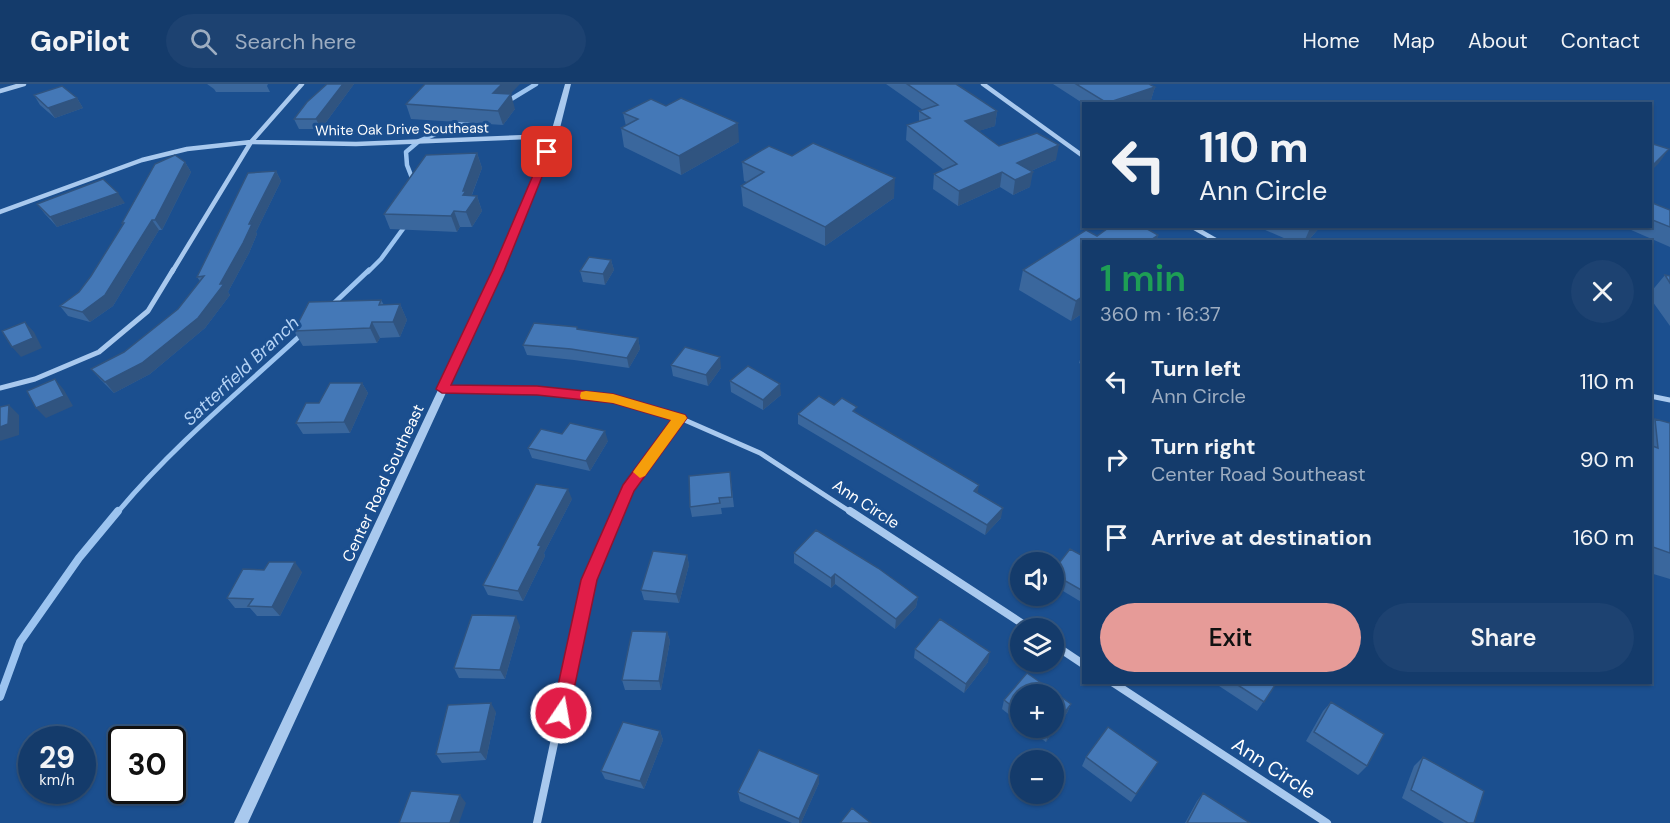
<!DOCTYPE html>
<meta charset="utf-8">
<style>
body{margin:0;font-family:"DM Sans",sans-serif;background:#1d4271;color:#f1f3f6;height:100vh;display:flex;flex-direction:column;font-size:22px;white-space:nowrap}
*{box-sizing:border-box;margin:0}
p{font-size:20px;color:#9dadc1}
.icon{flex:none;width:33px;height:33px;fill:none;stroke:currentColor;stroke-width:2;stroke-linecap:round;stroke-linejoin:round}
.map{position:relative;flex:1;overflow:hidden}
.drawer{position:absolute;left:1082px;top:156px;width:570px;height:444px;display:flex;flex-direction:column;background:#143b6b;border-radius:0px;box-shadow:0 2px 4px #0004,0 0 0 2px #33557e}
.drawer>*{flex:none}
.guide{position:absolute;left:1082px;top:18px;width:570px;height:126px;border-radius:0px;box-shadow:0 2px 4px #0004,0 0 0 2px #33557e;background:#143b6b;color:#f1f3f6;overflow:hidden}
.tools{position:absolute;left:1010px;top:468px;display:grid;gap:12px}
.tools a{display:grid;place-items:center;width:54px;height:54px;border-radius:50%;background:#143b6b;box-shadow:0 2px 4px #0004,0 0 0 2px #33557e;font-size:30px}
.speed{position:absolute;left:18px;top:642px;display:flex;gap:12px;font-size:30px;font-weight:700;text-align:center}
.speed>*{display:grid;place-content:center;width:78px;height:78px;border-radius:50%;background:#143b6b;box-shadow:0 2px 4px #0004,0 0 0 2px #33557e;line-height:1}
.speed small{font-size:15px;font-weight:400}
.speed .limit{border:3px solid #111;border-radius:9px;background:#fff;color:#111}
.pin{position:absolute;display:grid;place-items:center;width:51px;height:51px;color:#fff;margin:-26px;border-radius:12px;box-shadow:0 3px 9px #0006}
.me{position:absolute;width:66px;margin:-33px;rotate:12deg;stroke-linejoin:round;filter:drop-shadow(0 0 4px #0008)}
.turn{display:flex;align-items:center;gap:21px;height:126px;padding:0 18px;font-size:27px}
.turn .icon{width:78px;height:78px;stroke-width:2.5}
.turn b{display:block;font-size:42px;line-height:51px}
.round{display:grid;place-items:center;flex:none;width:63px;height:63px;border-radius:32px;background:#1d4271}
.summary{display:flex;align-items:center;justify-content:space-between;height:102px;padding:0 18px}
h1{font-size:36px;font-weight:600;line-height:45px;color:#1e9e55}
.primary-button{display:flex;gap:12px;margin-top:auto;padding:12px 18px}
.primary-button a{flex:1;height:69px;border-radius:36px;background:#e69b98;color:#111;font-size:24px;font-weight:600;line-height:69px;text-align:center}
.primary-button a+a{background:#1d4271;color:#f1f3f6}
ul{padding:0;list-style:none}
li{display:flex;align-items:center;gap:18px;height:78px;padding:0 18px}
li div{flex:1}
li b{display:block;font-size:22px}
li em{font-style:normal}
header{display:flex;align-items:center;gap:36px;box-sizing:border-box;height:84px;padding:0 30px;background:#143b6b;border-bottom:2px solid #33557e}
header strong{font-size:28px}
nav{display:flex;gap:33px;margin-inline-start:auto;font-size:21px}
.search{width:420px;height:54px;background:#1d4271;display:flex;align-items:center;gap:15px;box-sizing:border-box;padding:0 21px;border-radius:33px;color:#9dadc1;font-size:22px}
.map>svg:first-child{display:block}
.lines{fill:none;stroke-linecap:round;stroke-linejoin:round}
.stream-far2{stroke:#9cc4f0;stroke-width:4.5}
.stream-far1{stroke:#9cc4f0;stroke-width:5}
.stream{stroke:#9cc4f0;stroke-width:8}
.minor-far2{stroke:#a9c9ee;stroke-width:4.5}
.minor-far1{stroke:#a9c9ee;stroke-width:5}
.minor{stroke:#a9c9ee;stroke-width:8}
.tertiary{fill:#a9c9ee;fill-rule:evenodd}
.wall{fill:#3a679d}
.shaded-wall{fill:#305480}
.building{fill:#4478b7;stroke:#305480;stroke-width:1.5}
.route{fill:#e11d48;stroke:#92132f;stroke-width:1.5}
.slow{fill:#f59e0b}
.labels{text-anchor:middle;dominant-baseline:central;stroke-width:6;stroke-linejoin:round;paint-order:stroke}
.far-street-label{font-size:14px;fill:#fff;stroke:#1b4f8f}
.street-label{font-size:16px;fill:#fff;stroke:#1b4f8f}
.water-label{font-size:18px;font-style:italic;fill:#b5d3f5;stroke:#1b4f8f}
.near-street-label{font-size:20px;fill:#fff;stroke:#1b4f8f}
</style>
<header>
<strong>GoPilot</strong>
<div class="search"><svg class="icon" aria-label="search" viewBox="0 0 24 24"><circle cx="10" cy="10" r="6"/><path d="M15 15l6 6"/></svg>Search here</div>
<nav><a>Home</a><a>Map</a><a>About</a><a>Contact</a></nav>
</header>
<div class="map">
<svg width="1670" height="739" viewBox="0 0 1670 739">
<rect width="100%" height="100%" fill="#1b4f8f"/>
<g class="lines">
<path class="stream-far2" d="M508,17L536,0
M414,99L407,81L406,68L419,57L472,35
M368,188L381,175L408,138"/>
<path class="stream-far1" d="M330,223L369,186
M117,429C172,363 240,307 303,249"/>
<path class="stream" d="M0,613L20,558L79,474L118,427"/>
<path class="minor-far2" d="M983,0L1083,72
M0,7L24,0
M251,58L356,60L554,52
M251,58L302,0
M0,128L142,76L187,65L251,58L172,188
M1191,142L1219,158"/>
<path class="minor-far1" d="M0,304L35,295L99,268L148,227L173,186
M443,305L537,306L613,315L680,334L760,369L852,429
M1650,312L1670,316
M618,429L628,405L680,334"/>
<path class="minor" d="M850,427L1029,544
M1053,560L1083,580
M1112,598L1327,739
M537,739L589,496L618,427"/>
<path class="tertiary" d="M565,0H571L558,52L502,187L248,739H234L494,187L550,52Z"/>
</g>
<path class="wall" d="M207,0H268L267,2L270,8H216L214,5Z
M327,0H354L321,45H299L294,35Z
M886,0H956L997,27L995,42L978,47L999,62L1056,76L1031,87L1030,103L1013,111L1000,103L958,122L933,105L934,90L944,86L906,56L907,41L919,38V27L923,26Z
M1053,0H1149L1155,3L1151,16L1140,20H1084Z
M34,11L77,14L83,24L55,34L40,21Z
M406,20L515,25L503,41L411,35Z
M623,29L739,58L681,91L624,63L621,44L626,42Z
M477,69L482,84L472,111L477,112L482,127L472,143H460L457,148L390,145L384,130Z
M792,72L894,114L825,162L743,122L741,102L747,98L744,97L742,78Z
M185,78L191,88L162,146H159L113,222L90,238L68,232L60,222L79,208L91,192L123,141L122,139Z
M276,87L281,97L256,148L257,150L249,169L228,208L230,211L205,244L150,290L114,309L100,295L91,285L124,268L178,225L200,197L197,193Z
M1650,118L1670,126V163L1622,142H1650Z
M125,119L57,143L45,130L37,120Z
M1111,142H1142L1158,151L1156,158H1083V229L1071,237L1019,206L1023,186L1086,146L1097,152Z
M1256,142H1321L1307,158H1293Z
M611,176L614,186L605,201L583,198L580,187Z
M1665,191L1670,192V242L1650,214V209Z
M381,216L384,221L400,220L407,236L400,253L380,254L377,259L303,262L294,247Z
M578,245L638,254L640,265L629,284L574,276L527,271L523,261Z
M1083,266V281L1079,279Z
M671,281L721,284L708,302L673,292Z
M730,297L781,311L763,326L731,308Z
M362,299L368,309L350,349L303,350L296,339L319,319Z
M834,321L857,329L978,409L1001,434L985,451L798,340V330Z
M1655,335L1670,339V495L1650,489V340Z
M562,350L608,357L590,387L532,374L528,364Z
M730,388L734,423L721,424L722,430L692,433L690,423Z
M572,415L544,469L545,472L523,517L488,511L483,501Z
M794,469L918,513L916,523L895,545L835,500L831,504L794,479Z
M687,471L689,481L679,519L644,516L641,506Z
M1083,472V519L1053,501V487Z
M302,488L280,532H257L250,524H235L227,514Z
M520,542L505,595L459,594L454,584Z
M667,548L670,557L661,606H625L622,596Z
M915,565L988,578L964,609L914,574Z
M1027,589L1071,620L1067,629L1046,658L1026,644H1053V610H1020V639L1002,625L1004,616Z
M1213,598H1277L1257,627Z
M1331,618L1367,682L1358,691L1306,657L1323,627Z
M496,628L486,676L442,679L436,670Z
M660,647L663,656L644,705L605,695L601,687Z
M1086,673L1158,678L1131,718L1082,682Z
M1423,673L1474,739H1444L1402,714L1414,682Z
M819,699L801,739H792L740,717L738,708Z
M1203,709L1250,739H1185L1197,717Z"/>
<path class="shaded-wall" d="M343,0H354L321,45L316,35Z
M502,0H520L497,24L493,9Z
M1155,3L1151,16L1140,20H1107Z
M511,10L515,25L503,41L498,27Z
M77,14L83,24L55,34L48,24Z
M997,27L995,42L963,52L965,37Z
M738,39L739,58L681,91L679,72Z
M1059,61L1056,76L1015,94L1017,79Z
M1669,65L1659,79L1650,88V84Z
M477,69L482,84L469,118L477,112L482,127L472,143L466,128L463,107Z
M185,78L191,88L162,146L155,136Z
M276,87L281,97L256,148L257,150L249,169L228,208L230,211L205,244L150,290L114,309L105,298L220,200Z
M1002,88L1000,103L958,122L959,107Z
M1033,88L1030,103L1013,111L1015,96Z
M895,94L894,114L825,162V143Z
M118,109L125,119L57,143L50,133Z
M454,127L460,143L457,148L451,132Z
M152,136L159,146L113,222L90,238L82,228Z
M1311,142H1321L1307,158H1304Z
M1158,151L1156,158H1148Z
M611,176L614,186L605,201L603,190Z
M1083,212V229L1071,237L1076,217Z
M400,220L407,236L400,253L393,238Z
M25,238L34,248L42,264L21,273L12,263Z
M372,238L380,254L377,259L370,244Z
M638,254L640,265L629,284L627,274Z
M720,273L721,284L708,302L706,291Z
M55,295L64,306L73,322L46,334L36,324Z
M362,299L368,309L350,349L344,338Z
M780,300L781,311L763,326V316Z
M9,321L19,331V351L0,357V343Z
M605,347L608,357L590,387L586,377Z
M979,401L977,412L974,407Z
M568,405L572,415L544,469L545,472L523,517L518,507L538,461Z
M1003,424L1001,434L985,451L987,441Z
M687,471L689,481L679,519L676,510Z
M295,478L302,488L280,532L272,523Z
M835,490V500L831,504V494Z
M918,513L916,523L895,545L896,535Z
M516,532L520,542L505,595L500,586Z
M667,548L670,557L661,606L659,597Z
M990,568L988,578L964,609L966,600Z
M491,619L496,628L486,676L480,668Z
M1071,620L1067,629L1046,658L1049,649Z
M660,647L663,656L644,705L640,697Z
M819,691V699L801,739H799V735Z
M460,711L466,719L459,739H450Z"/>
<path class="building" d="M327,0H343L316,35H294L307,18Z
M425,0H502L493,9L511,10L498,27L406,20Z
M907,0H956L973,11L997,27L965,37L999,62L1037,49L1059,61L1017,79L1033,88L1015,96L1002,88L959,107L934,90L957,80L907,41L930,34L919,27L938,21Z
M1076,0H1149L1155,3L1107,19Z
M62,2L77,14L48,24L34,11Z
M681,14L738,39L679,72L621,44L638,35L623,29L651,15L666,22Z
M813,59L895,94L825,143L741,102L764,88L742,78L769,62L792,72Z
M1650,59L1669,65L1650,84Z
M477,69L463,107H466L463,111L477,112L466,128L454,127L451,132L384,130L426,71Z
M175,71L185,78L155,136H152L105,211L82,228L60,222L79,208L91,192L124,139H122L155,80Z
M276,87L249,140H252L243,159L220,200H224L198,234L142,279L105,298L91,285L124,268L178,225L204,192L197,193L248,89Z
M103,95L118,109L50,133L37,120Z
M1650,118L1670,126V143L1650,135Z
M1111,142H1142L1158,151L1148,158H1083V212L1076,217L1023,186L1086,146L1097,152Z
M589,173L611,176L603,190L580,187Z
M1665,191L1670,192V199Z
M381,216L379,221L400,220L393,238H372L370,244L294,247L309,218Z
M25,238L33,254L12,263L2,247Z
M534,239L577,243V245L638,254L627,274L571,265L523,261Z
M685,263L720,273L706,291L671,281Z
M748,282L780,300L763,316L730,297Z
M55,295L64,312L36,324L27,307Z
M330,299H362L344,338L296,339L306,319H319Z
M819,312L834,321L842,314L857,323L853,327L979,401L974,407L1003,424L987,441L798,330Z
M9,321L8,340L0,343V323Z
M1655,335L1670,339V469L1650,462V361L1658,364Z
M570,339L605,347L586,377L528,364L541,345L562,350Z
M730,388L732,413L719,414L720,419L690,423L689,392Z
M536,400L568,405L538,461L541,462L518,507L483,501Z
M816,446L878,484L918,513L896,535L835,490L831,494L794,469Z
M1070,465L1083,472V507L1053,490V487Z
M653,467L687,471L676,510L641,506Z
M269,478H295L272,523L248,522L253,515L227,514L243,485L264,486Z
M472,531L516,532L500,586L454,584Z
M940,535L990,568L966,600L915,565Z
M632,547L667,548L659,597L622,596Z
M1027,589L1071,620L1049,649L1042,644H1053V610H1020V628L1004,616Z
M1233,598H1277L1264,618Z
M1331,618L1384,650L1367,682L1314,648Z
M491,619L480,668L436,670L448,621Z
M623,638L660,647L640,697L601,687Z
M1108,643L1158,678L1136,710L1086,673Z
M759,666L819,691L799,735L738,708Z
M1423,673L1484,707L1474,739H1468L1411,706Z
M411,707L460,711L450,739H399Z
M1203,709L1250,739H1187Z
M852,724L871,739H840Z"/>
<path class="route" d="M547,65L552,68L504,187L451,301L537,302L613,310L685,331L687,334L634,407L597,496L569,629L567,634L561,637L554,634L552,629L581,496L623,401L671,336L613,319L537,311L442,309L436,305L492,187L543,68Z"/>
<path class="slow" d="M586,307L613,310L685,331L687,334L645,392L640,394L633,388L635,385L671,336L613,319L581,315L580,312L581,308Z"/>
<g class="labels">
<g class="far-street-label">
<text transform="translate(402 45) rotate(-1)">White Oak Drive Southeast</text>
</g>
<g class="street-label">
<text transform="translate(383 399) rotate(-65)">Center Road Southeast</text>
<text transform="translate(866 420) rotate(33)">Ann Circle</text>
</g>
<g class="water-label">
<text transform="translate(241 287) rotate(-43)">Satterfield Branch</text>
</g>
<g class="near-street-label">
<text transform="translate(1274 684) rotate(33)">Ann Circle</text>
</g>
</g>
</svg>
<div class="tools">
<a><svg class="icon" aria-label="sound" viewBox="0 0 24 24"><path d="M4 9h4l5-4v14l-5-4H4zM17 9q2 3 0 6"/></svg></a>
<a><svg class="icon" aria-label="layers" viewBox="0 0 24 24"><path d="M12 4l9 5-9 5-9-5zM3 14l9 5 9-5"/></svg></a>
<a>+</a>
<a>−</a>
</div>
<div class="speed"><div>29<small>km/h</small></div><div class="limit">30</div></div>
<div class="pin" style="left:547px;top:68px;background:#d93025"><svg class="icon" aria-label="arrive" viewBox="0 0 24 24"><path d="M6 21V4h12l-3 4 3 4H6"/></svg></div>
<svg class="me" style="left:561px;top:629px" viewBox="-20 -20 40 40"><circle r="17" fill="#e11d48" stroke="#fff" stroke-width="3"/><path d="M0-11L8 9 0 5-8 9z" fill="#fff"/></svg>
<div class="guide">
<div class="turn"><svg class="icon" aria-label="left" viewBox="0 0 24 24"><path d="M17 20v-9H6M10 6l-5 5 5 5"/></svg><div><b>110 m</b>Ann Circle</div></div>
</div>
<section class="drawer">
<div class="summary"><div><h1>1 min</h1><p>360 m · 16:37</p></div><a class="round"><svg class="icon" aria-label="close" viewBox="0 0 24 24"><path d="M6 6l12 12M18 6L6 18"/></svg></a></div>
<ul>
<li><svg class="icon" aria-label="left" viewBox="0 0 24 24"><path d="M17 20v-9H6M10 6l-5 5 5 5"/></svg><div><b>Turn left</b><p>Ann Circle</p></div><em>110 m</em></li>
<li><svg class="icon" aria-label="right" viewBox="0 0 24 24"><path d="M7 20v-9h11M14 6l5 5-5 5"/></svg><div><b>Turn right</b><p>Center Road Southeast</p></div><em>90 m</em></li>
<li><svg class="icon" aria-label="arrive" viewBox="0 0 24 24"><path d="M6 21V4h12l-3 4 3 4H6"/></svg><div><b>Arrive at destination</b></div><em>160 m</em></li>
</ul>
<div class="primary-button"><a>Exit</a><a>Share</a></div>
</section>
</div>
